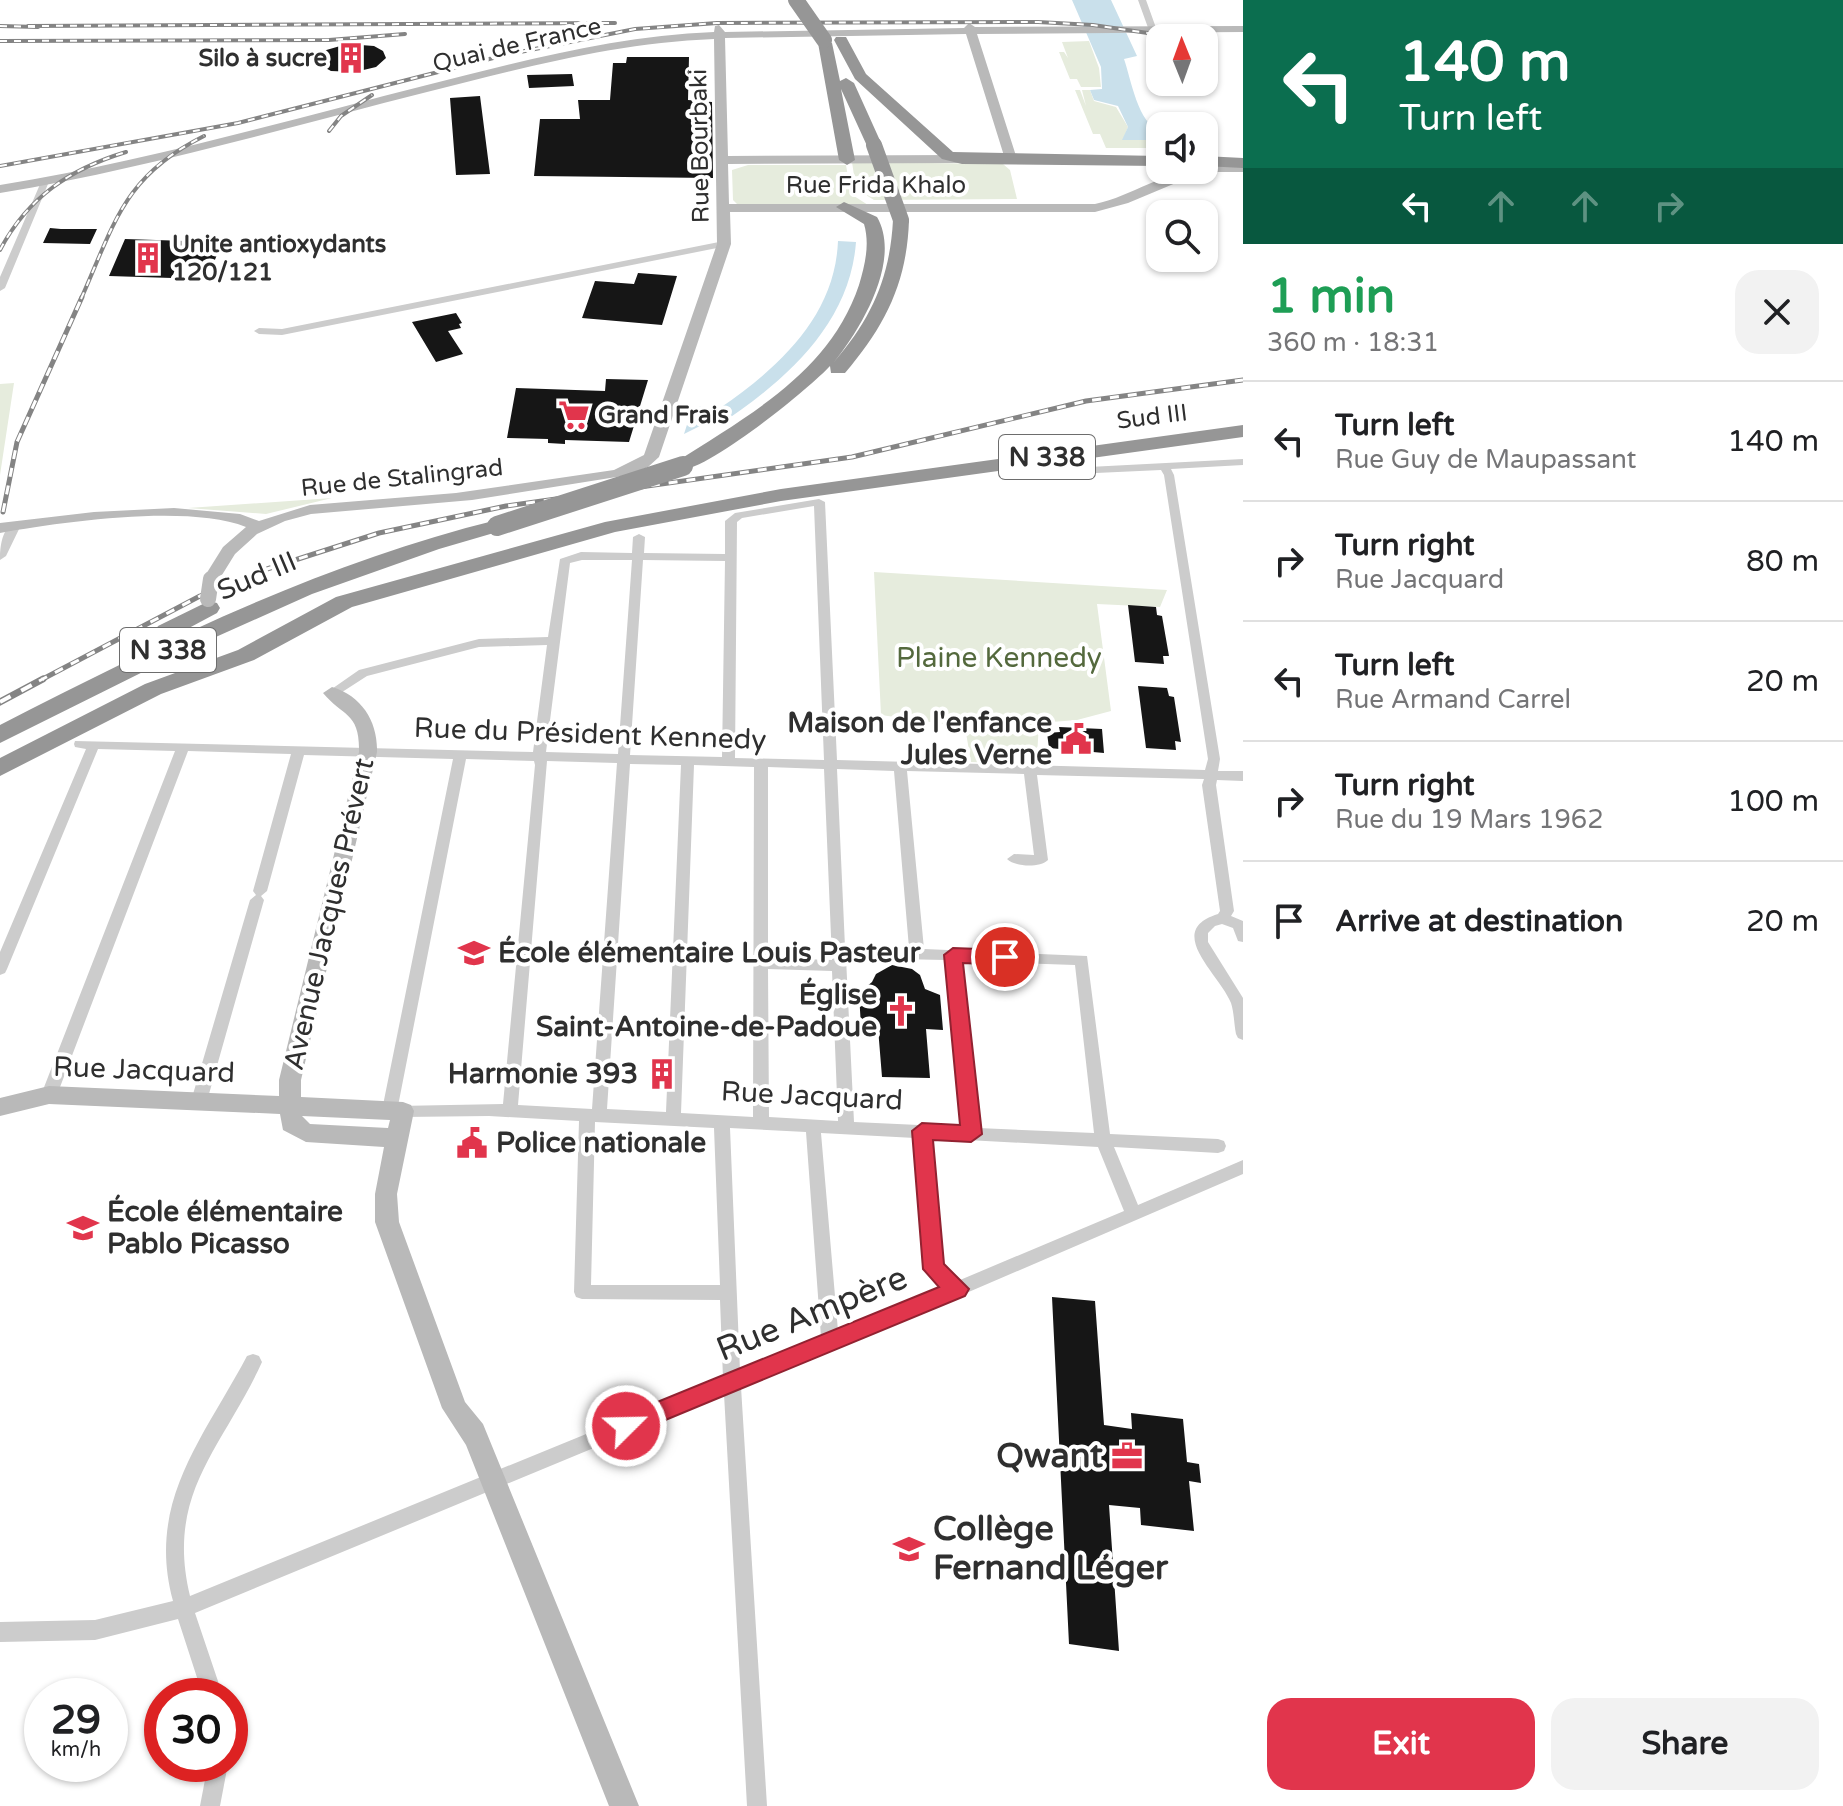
<!DOCTYPE html>
<meta charset="utf-8">
<style>
body{margin:0;font-family:"Varela Round",sans-serif;background:#f2f2f2;color:#202124;height:100vh;display:flex;flex-direction:column;font-size:30px;white-space:nowrap}
*{box-sizing:border-box;margin:0}
p{font-size:26px;color:#757577}
.icon{flex:none;width:44px;height:44px;fill:none;stroke:currentColor;stroke-width:2;stroke-linecap:round;stroke-linejoin:round}
.map{position:relative;flex:1;overflow:hidden}
.drawer{display:flex;flex-direction:column;background:#fff;width:600px}
.drawer>*{flex:none}
.guide{background:#0b6e4f;color:#fff;overflow:hidden}
.needle{width:52px;rotate:359deg}
.tools{position:absolute;left:1146px;top:24px;display:grid;gap:16px}
.tools a{display:grid;place-items:center;width:72px;height:72px;border-radius:16px;background:#fff;box-shadow:0 2px 6px #0004;font-size:40px}
.speed{position:absolute;left:24px;top:1678px;display:flex;gap:16px;font-size:40px;font-weight:700;text-align:center}
.speed>*{display:grid;place-content:center;width:104px;height:104px;border-radius:50%;background:#fff;box-shadow:0 2px 6px #0004;line-height:1}
.speed small{font-size:20px;font-weight:400}
.speed .limit{border:12px solid #d22;background:#fff;color:#111}
.pin{position:absolute;display:grid;place-items:center;width:68px;height:68px;color:#fff;margin:-34px;border:4px solid #fff;border-radius:50%;box-shadow:0 2px 8px #0007}
.me{position:absolute;width:88px;margin:-44px;rotate:67deg;stroke-linejoin:round;filter:drop-shadow(0 0 6px #0008)}
.turn{display:flex;align-items:center;gap:28px;height:168px;padding:0 24px;font-size:36px}
.turn .icon{width:104px;height:104px;stroke-width:2.5}
.turn b{display:block;font-size:56px;line-height:68px}
.lanes{display:flex;align-items:center;height:76px;padding:0 24px;background:#0003;justify-content:center;gap:40px;direction:ltr}
.lanes .off{opacity:.35}
.round{display:grid;place-items:center;flex:none;width:84px;height:84px;border-radius:24px;background:#f2f2f2}
.overview{display:flex;align-items:center;justify-content:space-between;height:136px;padding:0 24px}
h1{font-size:48px;font-weight:700;line-height:60px;color:#1e9e55}
.button{display:flex;gap:16px;margin-top:auto;padding:16px 24px}
.button a{flex:1;height:92px;border-radius:24px;background:#e1354c;color:#fff;font-size:32px;font-weight:700;line-height:92px;text-align:center}
.button a+a{background:#f2f2f2;color:#202124}
ul{padding:0;list-style:none}
li{display:flex;align-items:center;gap:24px;height:120px;padding:0 24px;border-top:2px solid #e0e0e0}
li div{flex:1}
li b{display:block;font-size:30px}
li em{font-style:normal}
main{display:flex;flex:1;min-height:0}
.map>svg:first-child{display:block}
.green{fill:#e6ecdd}
.water{fill:#c9e0eb}
.building{fill:#161616}
.lines{fill:none;stroke-linecap:round;stroke-linejoin:round}
.street{fill:#ccc;fill-rule:evenodd}
.secondary{fill:#b9b9b9;fill-rule:evenodd}
.highway{fill:#969696;fill-rule:evenodd}
.rail-far2-casing{stroke:#848484;stroke-width:4}
.rail-far1-casing{stroke:#848484;stroke-width:5}
.rail-casing{stroke:#848484;stroke-width:7}
.rail-far2{stroke:#fff;stroke-width:2;stroke-dasharray:7;stroke-linecap:butt}
.rail-far1{stroke:#fff;stroke-width:3;stroke-dasharray:9;stroke-linecap:butt}
.rail{stroke:#fff;stroke-width:4;stroke-dasharray:12;stroke-linecap:butt}
.secondary-bridge{stroke:#b9b9b9;stroke-width:16}
.highway-bridge-far1{stroke:#969696;stroke-width:16}
.highway-bridge{stroke:#969696;stroke-width:20}
.route{fill:#e1354c;stroke:#922231;stroke-width:2}
.labels{text-anchor:middle;dominant-baseline:central;stroke-width:8;stroke-linejoin:round;paint-order:stroke}
.far-street-label{font-size:24px;fill:#2f2f2f;stroke:#fff}
.far-poi-label{font-size:24px;font-weight:bold;fill:#2f2f2f;stroke:#fff;text-anchor:start}
.shield{fill:#fff;stroke:#6d6d6d;stroke-width:2}
.shield-label{font-size:26px;font-weight:bold;fill:#2f2f2f}
.street-label{font-size:28px;fill:#2f2f2f;stroke:#fff}
.park-label{font-size:28px;fill:#54693d;stroke:#fff}
.poi-label{font-size:28px;font-weight:bold;fill:#2f2f2f;stroke:#fff;text-anchor:end}
.near-street-label{font-size:34px;fill:#2f2f2f;stroke:#fff}
.near-poi-label{font-size:34px;font-weight:bold;fill:#2f2f2f;stroke:#fff;text-anchor:end}
</style>
<main>
<div class="map">
<svg width="1243" height="1806" viewBox="0 0 1243 1806">
<rect width="100%" height="100%" fill="#fff"/>
<path class="green" d="M1089,41L1099,68L1101,87H1081L1077,79H1070L1059,52H1064L1068,58L1062,42Z
M1075,90H1080L1086,106L1082,90H1090L1094,101L1116,107L1128,127L1123,140H1160V148H1106L1100,134H1093Z
M852,162L1003,164L1010,170L1017,199L874,200L856,189Z
M748,165H846L851,194L868,205L737,204L733,200L732,170Z
M14,383L0,475V384Z
M332,498L266,514L188,508Z
M874,572L1167,590L1160,607L1097,604L1111,711L1077,720L1039,723L1037,756L1020,764L971,762L965,727L881,715Z"/>
<path class="water" d="M1072,0H1111L1137,56L1124,59C1131,79 1138,124 1160,131V140H1122L1128,127L1118,106L1094,100L1090,90L1102,89L1101,67Z
M838,241L856,242C850,325 784,382 719,425L710,421L684,434L693,406L720,408C778,368 835,317 838,241Z"/>
<path class="building" d="M347,44L374,46L383,51L386,58L376,67L355,72L331,71L318,64L316,58L323,51Z
M627,57H689L688,100L712,102L713,178L534,176L540,119H580L578,100H610L613,63H626Z
M572,74L574,86L529,88L527,75Z
M480,96L490,174L456,175L450,98Z
M50,228L61,229H97L90,244L43,243Z
M125,239L187,241L186,244L221,245L212,267L176,266L172,278L109,276Z
M638,273L677,276L662,325L582,318L595,281L634,284Z
M456,313L462,323L459,324L461,328L448,331L463,354L436,362L412,322Z
M606,379L648,380L629,442L565,440V444L548,443V439L507,438L516,388L605,391Z
M1128,605L1156,607L1157,615L1162,616L1169,656H1163L1164,664L1135,662Z
M1138,686L1167,688L1169,696L1174,697L1181,742L1175,741L1176,750L1146,748Z
M1059,727L1102,729L1104,753L1049,748L1047,733L1060,732Z
M892,965L912,969L920,975L925,989L940,995L943,1030L926,1029L930,1078L882,1077L878,1028L861,1027L859,993L872,982L876,974Z
M1052,1297L1095,1301L1104,1425L1132,1429L1131,1413L1183,1419L1187,1462L1199,1464L1201,1483L1189,1481L1194,1531L1141,1525L1140,1508L1109,1505L1119,1651L1069,1644Z"/>
<g class="lines">
<path class="street" d="M1138,0H1146L1160,39V49L1155,47Z
M41,182L48,184L5,288L0,291V277Z
M724,241L729,244L727,246L282,335L259,334L254,331L259,328L282,329Z
M1243,459V465L1171,469L1174,475L1220,759L1218,771H1243V781L1217,780L1216,785L1234,911L1231,916L1243,921V942L1238,941L1233,928L1222,924L1215,926L1208,933V942L1243,998V1040L1238,1038L1236,1034C1234,1024 1234,1012 1231,1003C1220,974 1163,931 1218,914L1220,911L1202,785L1204,779L1037,775L1048,860C1040,868 1015,867 1007,859L1014,854L1034,855L1024,774L907,771L924,949L1087,956L1110,1134L1218,1139L1224,1141L1226,1146L1224,1151L1218,1153L1114,1147L1138,1205L1243,1160V1174L964,1294L741,1387L767,1806H747L724,1394L195,1613L223,1696H203L178,1619L95,1640L0,1642V1622L95,1620L173,1601C146,1502 203,1439 247,1356L253,1354L259,1356L262,1362C223,1448 165,1492 190,1596L723,1378L720,1300L582,1299L576,1297L574,1292L579,1121L489,1116L403,1117L396,1113L390,1116L385,1115L382,1110L453,759L304,755L267,891L261,896L264,900L207,1101L204,1105L199,1107L194,1105L191,1101L250,900L256,895L253,891L291,754L188,751L57,1095L54,1099L49,1101L44,1099L41,1095L175,751L98,749L7,969L5,973L0,975V952L86,749L75,747L74,744L75,741L533,752L547,645L479,647L367,676L336,696L332,697L326,693L359,670L479,639L548,637L560,559L581,552L632,553L633,537L639,534L645,537L644,553L725,554V521L735,513L819,499L825,502L837,760L1205,770L1208,759L1164,475L1161,470L1031,476L1026,473L1031,470ZM814,506L824,760L735,758L737,522L742,518ZM582,560H632L618,754L546,752L570,563ZM643,560L725,561L722,757L630,755ZM466,759L534,761L535,765L503,1104L398,1106ZM547,761L617,763L592,1109L518,1105ZM630,764L681,765L666,1112L607,1109ZM694,765L754,767L753,1117L681,1113ZM768,767L824,769L832,960L768,958ZM837,769L894,771L909,948L845,947ZM846,958L946,960L962,1127L854,1122ZM961,961L1075,965L1094,1133L978,1128ZM768,969L832,971L838,1121L769,1117ZM595,1122L714,1128L720,1285H591ZM730,1128L806,1132L821,1337L740,1371ZM821,1133L915,1138L926,1269L928,1274L944,1287L838,1331ZM930,1138L1098,1147L1124,1211L960,1280L942,1266Z
M15,522L21,525L6,556L0,560C0,546 2,528 15,522Z
M208,1764H228L220,1806H200Z"/>
<path class="secondary" d="M969,23L975,27L1243,26V32L977,34L1017,159L1011,163L1005,159L966,34L725,38L728,156L962,155L968,159L962,163L728,164L729,204H1095C1133,196 1164,170 1204,170V165L1243,164V172H1202L1128,203L1095,212H730L731,244L659,457L648,467L629,475L472,500L311,514L285,521L257,534L235,554L217,583L211,584L203,579L223,547L246,527C187,504 63,522 0,533V523L94,512L174,508L240,514L259,521L310,505L456,493L614,470L644,455L717,244L714,39C614,43 523,68 427,92C285,128 144,169 0,193V185C144,162 285,121 427,85C522,61 615,36 714,32L715,26L719,25L725,32L964,28Z
M332,687C362,696 378,722 377,752L301,1080V1097L403,1102L411,1105L414,1111L397,1194L399,1222L465,1402L483,1424L639,1806H609L466,1445L442,1408L375,1222V1194L384,1147L306,1142L283,1130L280,1114L49,1104L0,1116V1098L49,1086L279,1096V1080L359,752C360,712 343,717 323,693ZM302,1116L390,1120L388,1128L310,1124Z"/>
<path class="highway" d="M836,37H846L866,74L953,152L1160,156V166L962,164L942,159L855,79L834,40Z
M825,39L832,43L840,81L846,78L854,83L882,145L868,148L841,89L855,160L847,165L839,160L818,43Z
M1204,156L1243,158V168L1204,166Z
M844,202L877,217C902,260 861,329 834,362C872,318 890,277 893,220L901,215L909,220C907,283 885,326 845,373H831L830,366C810,388 701,477 676,470L673,466L676,462C749,415 830,372 859,285C865,265 870,244 864,224L836,207Z
M1243,425V437L781,501L615,532L352,607L254,660L161,694L0,776V758L145,684L238,650L336,597L605,522L781,489Z
M497,520L504,522L507,526L504,530L439,549L312,594L189,649L0,743V725C160,643 322,563 497,520Z
M209,601L217,603L220,608L217,613L174,636H158L155,631L158,626Z"/>
<defs>
<path id="rail-far2" d="M0,26L38,27
M28,26L615,23
M0,41L329,40L405,34
M329,131L341,116L372,95
M0,166L238,123L505,55L635,29L717,23L1038,22L1093,25L1182,38
M0,250C28,197 70,169 126,152
M81,299C115,222 124,176 204,136"/>
<path id="rail-far1" d="M3,512L17,442L82,297
M39,681L200,596L267,569L379,533L506,506L852,457L1086,401L1243,380"/>
<path id="rail" d="M0,702L43,679"/>
</defs>
<use href="#rail-far2" class="rail-far2-casing"/>
<use href="#rail-far1" class="rail-far1-casing"/>
<use href="#rail" class="rail-casing"/>
<use href="#rail-far2" class="rail-far2"/>
<use href="#rail-far1" class="rail-far1"/>
<use href="#rail" class="rail"/>
<path class="secondary-bridge" d="M208,599L211,579"/>
<path class="highway-bridge-far1" d="M796,0L824,40
M874,145L901,220"/>
<path class="highway-bridge" d="M497,526L683,466"/>
</g>
<path class="route" d="M953,948L1005,950L1014,957L1005,965L963,963L982,1134L971,1142L933,1140L944,1264L969,1289L965,1296L634,1433L626,1436L618,1433L615,1426L618,1418L939,1287L923,1269L912,1131L922,1123L960,1125L944,955Z"/>
<defs>
<symbol id="building-bare" viewBox="-9 -9 18 18"><path d="M-4-6H4V6H1V3H-1V6H-4ZM-2.5-4.3h1.7v1.8h-1.7ZM.8-4.3h1.7v1.8H.8ZM-2.5-1h1.7V.8h-1.7ZM.8-1h1.7V.8H.8Z" fill="#e1354c" stroke="#fff" stroke-width="2.5" paint-order="stroke"/></symbol>
<symbol id="supermarket-bare" viewBox="-9 -9 18 18"><path d="M-6-5.5h2.5l.6 2H6L4.5 2H-2.5L-4.4-4H-6ZM-1.5 3.2a1.3 1.3 0 1 0 .1 0ZM3 3.2a1.3 1.3 0 1 0 .1 0Z" fill="#e1354c" stroke="#fff" stroke-width="2.5" paint-order="stroke"/></symbol>
<symbol id="civic-bare" viewBox="-9 -9 18 18"><path d="M-.6-6.5H3V-4.5H.6V-3L4-1V1h2V6H-6V1h2V-1L-.6-3ZM-1.2 2.5V6h2.4V2.5Z" fill="#e1354c" stroke="#fff" stroke-width="2.5" paint-order="stroke"/></symbol>
<symbol id="school-bare" viewBox="-9 -9 18 18"><path d="M0-5L7-2L0 1L-7-2ZM-4 1L0 2.5L4 1V4Q0 6-4 4Z" fill="#e1354c" stroke="#fff" stroke-width="2.5" paint-order="stroke"/></symbol>
<symbol id="church-bare" viewBox="-9 -9 18 18"><path d="M-1.2-6h2.4v3.5h3.3v2.4h-3.3V6h-2.4V-.1h-3.3v-2.4h3.3Z" fill="#e1354c" stroke="#fff" stroke-width="2.5" paint-order="stroke"/></symbol>
<symbol id="office-bare" viewBox="-9 -9 18 18"><path d="M-6-3h4V-5.5h4V-3h4V5H-6ZM-1-4.5V-3h2v-1.5ZM-6 0V1H6V0Z" fill="#e1354c" stroke="#fff" stroke-width="2.5" paint-order="stroke"/></symbol>
</defs>
<g fill-rule="evenodd">
<use href="#building-bare" x="329" y="36" width="44" height="44"/>
<use href="#building-bare" x="126" y="236" width="44" height="44"/>
<use href="#supermarket-bare" x="552" y="393" width="44" height="44"/>
<use href="#civic-bare" x="1054" y="717" width="44" height="44"/>
<use href="#school-bare" x="452" y="931" width="44" height="44"/>
<use href="#church-bare" x="879" y="989" width="44" height="44"/>
<use href="#building-bare" x="640" y="1052" width="44" height="44"/>
<use href="#civic-bare" x="450" y="1121" width="44" height="44"/>
<use href="#school-bare" x="61" y="1206" width="44" height="44"/>
<use href="#office-bare" x="1105" y="1434" width="44" height="44"/>
<use href="#school-bare" x="887" y="1527" width="44" height="44"/>
</g>
<g class="labels">
<g class="far-street-label">
<text transform="translate(517 45) rotate(-13)">Quai de France</text>
<text transform="translate(700 146) rotate(-91)">Rue Bourbaki</text>
<text x="876" y="185">Rue Frida Khalo</text>
<text transform="translate(1152 417) rotate(-7)">Sud III</text>
<text transform="translate(402 478) rotate(-6)">Rue de Stalingrad</text>
</g>
<g class="far-poi-label">
<text x="327" y="58" text-anchor="end">Silo à sucre</text>
<text x="172" y="244">Unite antioxydants<tspan x="172" dy="28">120/121</tspan></text>
<text x="598" y="415">Grand Frais</text>
</g>
<g class="shield">
<rect x="999" y="435" width="96" height="44" rx="6"/>
<rect x="120" y="628" width="96" height="44" rx="6"/>
</g>
<g class="shield-label">
<text x="1047" y="457">N 338</text>
<text x="168" y="650">N 338</text>
</g>
<g class="street-label">
<text transform="translate(257 576) rotate(-23)">Sud III</text>
<text transform="translate(590 734) rotate(2)">Rue du Président Kennedy</text>
<text transform="translate(329 914) rotate(-77)">Avenue Jacques Prévert</text>
<text transform="translate(144 1070) rotate(2)">Rue Jacquard</text>
<text transform="translate(812 1096) rotate(3)">Rue Jacquard</text>
</g>
<g class="park-label">
<text x="999" y="658">Plaine Kennedy</text>
</g>
<g class="poi-label">
<text x="1052" y="723">Maison de l'enfance<tspan x="1052" dy="32">Jules Verne</tspan></text>
<text x="498" y="953" text-anchor="start">École élémentaire Louis Pasteur</text>
<text x="877" y="995">Église<tspan x="877" dy="32">Saint-Antoine-de-Padoue</tspan></text>
<text x="638" y="1074">Harmonie 393</text>
<text x="496" y="1143" text-anchor="start">Police nationale</text>
<text x="107" y="1212" text-anchor="start">École élémentaire<tspan x="107" dy="32">Pablo Picasso</tspan></text>
</g>
<g class="near-street-label">
<text transform="translate(812 1314) rotate(-22)">Rue Ampère</text>
</g>
<g class="near-poi-label">
<text x="1103" y="1456">Qwant</text>
<text x="933" y="1529" text-anchor="start">Collège<tspan x="933" dy="39">Fernand Léger</tspan></text>
</g>
</g>
</svg>
<div class="tools">
<a><svg class="needle" viewBox="-14 -14 28 28"><path d="M0-13l5 13h-10z" fill="#e53935"/><path d="M0 13l5-13h-10z" fill="#757577"/></svg></a>
<a><svg class="icon" aria-label="sound" viewBox="0 0 24 24"><path d="M4 9h4l5-4v14l-5-4H4zM17 9q2 3 0 6"/></svg></a>
<a><svg class="icon" aria-label="search" viewBox="0 0 24 24"><circle cx="10" cy="10" r="6"/><path d="M15 15l6 6"/></svg></a>
</div>
<div class="speed"><div>29<small>km/h</small></div><div class="limit">30</div></div>
<div class="pin" style="left:1005px;top:957px;background:#d93025"><svg class="icon" aria-label="arrive" viewBox="0 0 24 24"><path d="M6 21V4h12l-3 4 3 4H6"/></svg></div>
<svg class="me" style="left:626px;top:1426px" viewBox="-20 -20 40 40"><circle r="17" fill="#e1354c" stroke="#fff" stroke-width="3"/><path d="M0-11L8 9 0 5-8 9z" fill="#fff"/></svg>
</div>
<section class="drawer">
<div class="guide">
<div class="turn"><svg class="icon" aria-label="left" viewBox="0 0 24 24"><path d="M17 20v-9H6M10 6l-5 5 5 5"/></svg><div><b>140 m</b>Turn left</div></div>
<div class="lanes"><svg class="icon" aria-label="left" viewBox="0 0 24 24"><path d="M17 20v-9H6M10 6l-5 5 5 5"/></svg><svg class="icon off" aria-label="ahead" viewBox="0 0 24 24"><path d="M12 20V5M6 11l6-6 6 6"/></svg><svg class="icon off" aria-label="ahead" viewBox="0 0 24 24"><path d="M12 20V5M6 11l6-6 6 6"/></svg><svg class="icon off" aria-label="right" viewBox="0 0 24 24"><path d="M7 20v-9h11M14 6l5 5-5 5"/></svg></div>
</div>
<div class="overview"><div><h1>1 min</h1><p>360 m · 18:31</p></div><a class="round"><svg class="icon" aria-label="close" viewBox="0 0 24 24"><path d="M6 6l12 12M18 6L6 18"/></svg></a></div>
<ul>
<li><svg class="icon" aria-label="left" viewBox="0 0 24 24"><path d="M17 20v-9H6M10 6l-5 5 5 5"/></svg><div><b>Turn left</b><p>Rue Guy de Maupassant</p></div><em>140 m</em></li>
<li><svg class="icon" aria-label="right" viewBox="0 0 24 24"><path d="M7 20v-9h11M14 6l5 5-5 5"/></svg><div><b>Turn right</b><p>Rue Jacquard</p></div><em>80 m</em></li>
<li><svg class="icon" aria-label="left" viewBox="0 0 24 24"><path d="M17 20v-9H6M10 6l-5 5 5 5"/></svg><div><b>Turn left</b><p>Rue Armand Carrel</p></div><em>20 m</em></li>
<li><svg class="icon" aria-label="right" viewBox="0 0 24 24"><path d="M7 20v-9h11M14 6l5 5-5 5"/></svg><div><b>Turn right</b><p>Rue du 19 Mars 1962</p></div><em>100 m</em></li>
<li><svg class="icon" aria-label="arrive" viewBox="0 0 24 24"><path d="M6 21V4h12l-3 4 3 4H6"/></svg><div><b>Arrive at destination</b></div><em>20 m</em></li>
</ul>
<div class="button"><a>Exit</a><a>Share</a></div>
</section>
</main>
